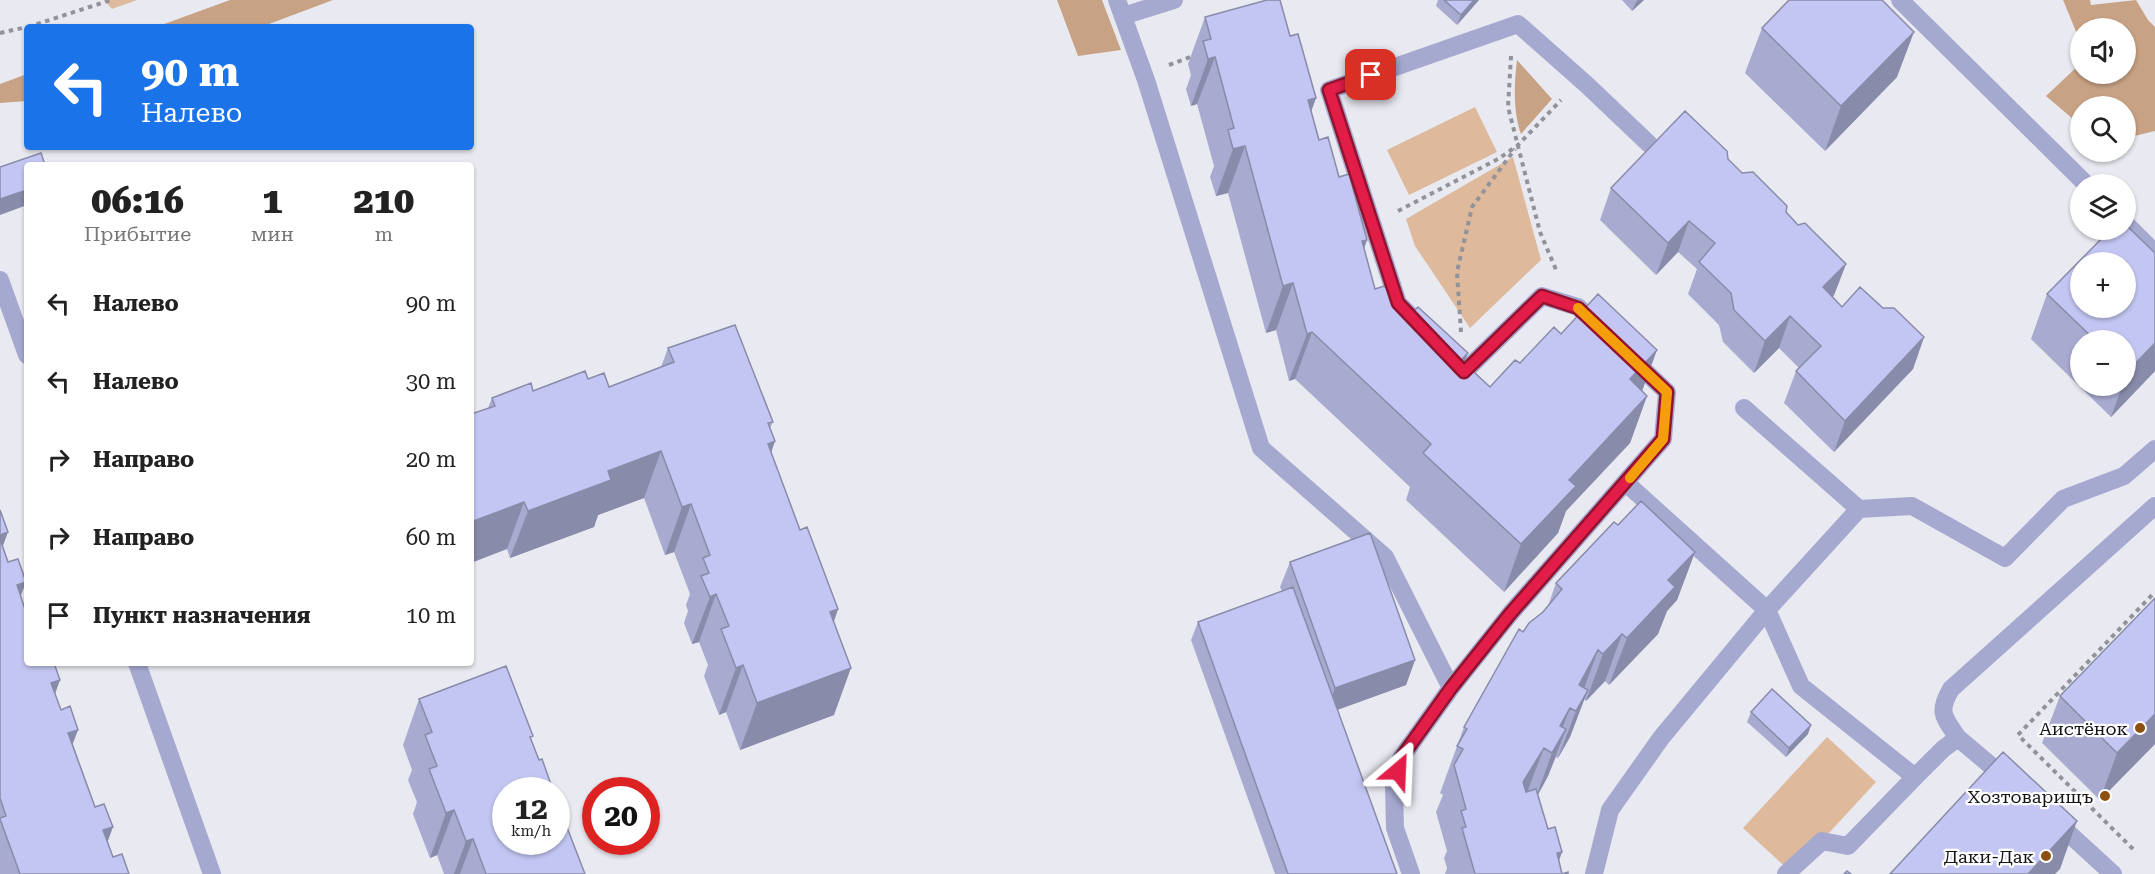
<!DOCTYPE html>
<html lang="ru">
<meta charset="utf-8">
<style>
body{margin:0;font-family:"Roboto Serif",serif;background:#f2f2f2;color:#222;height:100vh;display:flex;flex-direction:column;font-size:22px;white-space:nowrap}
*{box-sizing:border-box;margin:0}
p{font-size:20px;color:#767676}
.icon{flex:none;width:33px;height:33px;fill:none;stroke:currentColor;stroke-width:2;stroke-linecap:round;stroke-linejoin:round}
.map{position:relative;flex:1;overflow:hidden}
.side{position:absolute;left:24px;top:162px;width:450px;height:504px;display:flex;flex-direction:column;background:#fff;border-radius:6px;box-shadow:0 2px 4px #0004}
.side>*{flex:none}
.top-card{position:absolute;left:24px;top:24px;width:450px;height:126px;border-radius:6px;box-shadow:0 2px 4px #0004;background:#1a73e8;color:#fff;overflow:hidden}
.fabs{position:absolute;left:2070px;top:18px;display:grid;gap:12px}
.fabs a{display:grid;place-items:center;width:66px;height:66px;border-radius:50%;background:#fff;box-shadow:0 2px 4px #0004;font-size:30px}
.speed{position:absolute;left:492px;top:777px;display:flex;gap:12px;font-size:30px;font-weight:700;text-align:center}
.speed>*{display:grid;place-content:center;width:78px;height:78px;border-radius:50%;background:#fff;box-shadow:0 2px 4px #0004;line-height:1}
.speed small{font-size:15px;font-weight:400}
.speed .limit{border:9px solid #d22;background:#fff;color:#111}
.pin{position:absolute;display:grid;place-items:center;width:51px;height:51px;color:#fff;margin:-26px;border-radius:12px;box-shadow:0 3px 9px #0006}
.me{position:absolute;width:66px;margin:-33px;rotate:26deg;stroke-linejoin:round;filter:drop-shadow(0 0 4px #0008)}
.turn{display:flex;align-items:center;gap:21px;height:126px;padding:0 18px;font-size:27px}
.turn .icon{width:78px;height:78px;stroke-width:2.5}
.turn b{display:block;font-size:42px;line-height:51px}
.eta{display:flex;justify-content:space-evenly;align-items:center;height:102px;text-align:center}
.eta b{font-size:36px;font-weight:800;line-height:42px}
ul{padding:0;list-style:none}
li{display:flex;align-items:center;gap:18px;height:78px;padding:0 18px}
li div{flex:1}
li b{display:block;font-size:22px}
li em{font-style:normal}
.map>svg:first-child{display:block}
.green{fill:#deb99b}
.forest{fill:#c8a284}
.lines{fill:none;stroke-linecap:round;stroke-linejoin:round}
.path{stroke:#929398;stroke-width:4;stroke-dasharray:4.5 4.5;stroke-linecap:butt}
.service{stroke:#a6a9cf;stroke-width:18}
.wall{fill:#a8aad0;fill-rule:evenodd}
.shaded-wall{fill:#888ba9}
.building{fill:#c3c6f2;stroke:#888ba9;stroke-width:1.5;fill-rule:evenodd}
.route-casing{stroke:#92132f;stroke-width:15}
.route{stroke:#e11d48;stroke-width:10}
.slow{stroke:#f59e0b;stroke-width:10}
.poi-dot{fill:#8c500f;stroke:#fff;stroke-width:2}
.labels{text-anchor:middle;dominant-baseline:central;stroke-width:4.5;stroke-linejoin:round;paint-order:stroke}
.poi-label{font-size:18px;fill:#131416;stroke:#fff;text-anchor:end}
</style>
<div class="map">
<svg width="2155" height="874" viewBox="0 0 2155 874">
<rect width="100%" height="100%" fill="#e9eaf1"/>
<path class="green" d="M104,0H137L112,9Z
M1475,107L1497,152L1409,195L1387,150Z
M1513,157L1541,260L1470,328L1415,246L1406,219Z
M1827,737L1876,782L1792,873L1743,828Z"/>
<path class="forest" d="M230,0H333L261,27H156Z
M1057,0H1102L1121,50L1078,56Z
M2063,0H2090L2091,5L2136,0L2148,20L2155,27V131L2126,138V106H2080V125L2046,96L2080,64V74H2126V28H2080V41Z
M1517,60L1552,99L1521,134C1513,111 1514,85 1517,60Z
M27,74V101L0,103V84Z"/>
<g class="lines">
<path class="path" d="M28,27L111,0
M0,33L27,27
M1511,56L1508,107L1540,232L1557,272
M1169,65L1196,55
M1398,211L1498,159L1517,146L1561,100
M1461,332L1457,272L1472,207L1515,149
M2133,849L2018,735L2155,592"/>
<path class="service" d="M1117,0L1146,80L1261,448L1385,557L1451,688L1401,758L1394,785L1395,828L1411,874
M1900,0L2086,184
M1123,16L1174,0
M2126,224L2155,253
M0,280L27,355
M1412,317L1398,303L1329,90L1518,24L1587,85L1649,144
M1452,358L1464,372L1542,296L1578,307L1600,328
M1626,483L1767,610L1859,509L1744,408
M1859,509L1912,506L2005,558L2063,499L2124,476L2155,449
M137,663L212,874
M1451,688L1510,614L1663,439L1667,392L1631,358
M1958,738C1944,717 1937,713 1951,689L2155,506
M1915,777L1943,749L1958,738L2008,780
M2054,820L2113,874
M1594,874L1610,810L1661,738L1767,610L1801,686L1915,777L1848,846L1822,841L1786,874"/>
</g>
<path class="wall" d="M1438,0H1479L1457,25L1436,6Z
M1622,0H1644L1632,11Z
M1205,17L1290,36L1316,98L1311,111L1319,140L1339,177L1367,240L1364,249L1375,289L1412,313L1468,353L1464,362L1490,387L1561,334L1642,391L1647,396L1630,443L1566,511L1558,533L1504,592L1406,500L1410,487L1295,379L1289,381L1276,330L1266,333L1228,193L1216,196L1210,177L1214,166L1197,104L1191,106L1186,89L1191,75L1188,64Z
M1762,28L1897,77L1825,151L1745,73Z
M1728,159L1742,173L1786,212L1798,225L1846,264L1834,295L1833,297L1842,307L1883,308L1924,337L1913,369L1834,452L1784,403L1796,371L1799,368L1779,348L1754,373L1723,342L1719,325L1688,294L1697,269L1678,252L1656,275L1600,220L1611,188Z
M2155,253V371L2111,417L2031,339L2047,294ZM2080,340H2126V386H2080Z
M668,348L773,422L770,428L775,441L771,453L800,530L838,609L834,622V715L740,750L726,712L719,715L704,676L708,665L699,642L692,644L684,623L688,611L686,605L690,594L674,552L665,555L644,498L598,515L594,527L510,558L507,549L488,408L492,398L533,391L588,379L609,387L661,367Z
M0,510L3,547L113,857L129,874H0Z
M1618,525L1695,552L1677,600L1667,611L1658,634L1609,685L1605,681L1586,701L1584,699L1570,737L1558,758L1556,757L1548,776L1538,795L1548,829L1562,852L1559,860L1562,874H1568H1445L1447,868L1444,858L1447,851L1436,812L1443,795L1440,793L1464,727L1523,632L1548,606L1556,583Z
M1290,562L1415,660L1406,685L1337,710L1397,874H1275L1191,640L1198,622L1282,591L1280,587Z
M2155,598V744L2100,800L2042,743L2060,696Z
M419,699L531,739L585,874H444L437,855L430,858L413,814L417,802L408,780L412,770L403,745Z
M1751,712L1808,734L1786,757L1747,722Z"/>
<path class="shaded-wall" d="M1474,0H1479L1457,25L1461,15Z
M1638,0H1644L1632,11L1636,2Z
M1914,32L1897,77L1825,151L1841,106Z
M1215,57L1197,104L1191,106L1208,59Z
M1316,98L1299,145L1308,100Z
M1245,146L1228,193L1216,196L1233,149Z
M27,190V205L0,215V199Z
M1689,221L1678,252L1656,275L1668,243Z
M1367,240L1350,287L1362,241Z
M1846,264L1834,295L1812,319L1823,287Z
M1293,283L1276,330L1266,333L1283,286Z
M1790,316L1779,348L1754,373L1765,341Z
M1312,332L1295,379L1289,381L1307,334Z
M1924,337L1913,369L1834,452L1845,421Z
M2155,343V371L2111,417L2122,386H2126V377L2127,372Z
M1657,350L1640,397L1630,379Z
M1468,353L1450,400L1461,360Z
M1647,396L1630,443L1566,511L1558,533L1504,592L1521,544L1569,480Z
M775,441L758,488L768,444Z
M661,451L644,498L598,515L594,527L510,558L528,511L608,471Z
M524,502L507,549L471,563V522Z
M691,504L674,552L665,555L682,507Z
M8,532L0,554V535Z
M1695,552L1677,600L1667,611L1658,634L1609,685L1627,638L1668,580Z
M26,582L9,627L17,585Z
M716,594L699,642L692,644L710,597Z
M838,609L821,657L830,612Z
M1622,634L1605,681L1586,701L1603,654Z
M1598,650L1581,697L1579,685Z
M1415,660L1406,685L1326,714L1335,688Z
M743,665L726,712L719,715L736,668Z
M851,668L834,715L740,750L757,703Z
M60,680L44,725L51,683Z
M1588,690L1570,737L1558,758L1576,711Z
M1570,708L1555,748L1566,729L1548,776L1535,800L1552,753L1560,726Z
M2155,714V744L2100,800L2117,753Z
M1811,725L1808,734L1786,757L1789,748Z
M78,730L61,775L68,733Z
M1544,748L1526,795L1523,782Z
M454,810L437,855L430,858L446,813Z
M2077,821L2060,869L2055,874H2028Z
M113,827L96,873L103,830Z
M473,839L460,874H454L466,841Z
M1562,852L1554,874L1557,853Z"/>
<path class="building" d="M1267,0H1280L1290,36L1298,34L1316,98L1308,100L1319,140L1328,137L1339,177L1349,174L1367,240L1362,241L1375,289L1384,286L1412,313L1418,307L1468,353L1461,360L1490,387L1515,360L1520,363L1554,327L1561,334L1598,294L1657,350L1630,379L1647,396L1569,480L1576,486L1521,544L1423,453L1431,444L1312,332L1307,334L1293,283L1283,286L1245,146L1233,149L1228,130L1234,128L1215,57L1208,59L1203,41L1211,39L1205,17Z
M1444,0H1474L1461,15Z
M1789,0H1882L1914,32L1841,106L1762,28Z
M1685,111L1727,151L1728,159L1742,173L1753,172L1787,206L1786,212L1798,225L1805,223L1846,264L1823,287L1842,307L1860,287L1883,308H1894L1924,337L1845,421L1796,371L1821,346L1790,316L1765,341L1734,310L1731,293L1699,262L1715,243L1689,221L1668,243L1611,188Z
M41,153L45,165H27V190L0,199V167Z
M2126,225L2155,253V343L2127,372L2126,370V340H2095L2047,294L2110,230H2126ZM2080,262H2126V308H2080Z
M735,325L773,422L768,423L775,441L768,444L800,530L807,527L838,609L830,612L851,668L757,703L743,665L736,668L721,629L729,626L716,594L710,597L701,576L709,573L703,558L710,555L691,504L682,507L661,451L608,471L611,480L528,511L524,502L471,522V414L495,406L492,398L531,383L533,391L585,371L588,379L604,373L609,387L674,362L668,348Z
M1641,501L1695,552L1668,580L1675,587L1627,638L1622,634L1603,654L1598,650L1579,685L1588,690L1576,711L1570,708L1560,726L1566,729L1552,753L1544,748L1523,782L1526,792L1536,789L1548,829L1555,827L1562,852L1557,853L1562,874L1568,872V874H1475L1462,828L1466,827L1461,811L1466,809L1454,765L1463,749L1457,746L1467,729L1464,727L1519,629L1523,632L1529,623L1543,612L1562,589L1556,583L1614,522L1618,525Z
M0,510L8,532L0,535Z
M1370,533L1415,660L1335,688L1290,562Z
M0,539L8,562L18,559L26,582L17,585L27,615V663H54L60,680L51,683L61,710L70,706L78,730L68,733L95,807L104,804L113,827L103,830L113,857L122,854L129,874H20L0,819V818L6,816L0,798Z
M1293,587L1397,874H1288L1198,622Z
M2155,598V714L2117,753L2060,696Z
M506,666L533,736L530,737L539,760L542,759L553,790H506V842H556V799L585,874H486L473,839L466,841L454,810L446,813L429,769L437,766L425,735L432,732L419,699Z
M1772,689L1811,725L1789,748L1751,712Z
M2003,752L2077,821L2028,874H1890Z
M1847,871L1851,874H1844Z"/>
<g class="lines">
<defs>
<path id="route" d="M1371,75L1329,90L1398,303L1464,372L1542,296L1578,308L1667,392L1663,439L1510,614L1451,688L1401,758L1398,771"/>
</defs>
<use href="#route" class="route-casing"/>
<use href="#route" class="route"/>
<path class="slow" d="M1578,308L1667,392L1663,439L1630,478"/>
</g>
<g class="poi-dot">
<circle cx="2140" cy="728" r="6"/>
<circle cx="2105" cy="796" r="6"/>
<circle cx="2046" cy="856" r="6"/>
</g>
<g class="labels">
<g class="poi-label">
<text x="2128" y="728">Аистёнок</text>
<text x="2093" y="796">Хозтоварищъ</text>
<text x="2034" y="856">Даки-Дак</text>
</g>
</g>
</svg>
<div class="fabs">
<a><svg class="icon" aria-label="sound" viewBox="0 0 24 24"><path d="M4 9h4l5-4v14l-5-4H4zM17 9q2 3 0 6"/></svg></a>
<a><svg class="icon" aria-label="search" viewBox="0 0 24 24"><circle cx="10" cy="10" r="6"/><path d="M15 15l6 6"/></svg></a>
<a><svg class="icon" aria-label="layers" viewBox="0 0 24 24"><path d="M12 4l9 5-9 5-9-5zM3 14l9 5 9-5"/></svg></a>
<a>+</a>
<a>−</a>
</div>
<div class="speed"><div>12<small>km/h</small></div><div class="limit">20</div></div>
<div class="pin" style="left:1371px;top:75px;background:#d93025"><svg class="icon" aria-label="arrive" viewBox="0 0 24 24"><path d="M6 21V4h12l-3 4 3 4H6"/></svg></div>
<svg class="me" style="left:1398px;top:771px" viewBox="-20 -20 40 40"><path d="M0-17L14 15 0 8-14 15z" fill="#e11d48" stroke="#fff" stroke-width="4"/></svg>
<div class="top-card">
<div class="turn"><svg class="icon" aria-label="left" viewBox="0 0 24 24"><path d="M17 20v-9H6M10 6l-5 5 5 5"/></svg><div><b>90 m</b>Налево</div></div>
</div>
<section class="side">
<div class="eta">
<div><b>06:16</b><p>Прибытие</p></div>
<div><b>1</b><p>мин</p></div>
<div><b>210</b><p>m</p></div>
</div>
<ul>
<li><svg class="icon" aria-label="left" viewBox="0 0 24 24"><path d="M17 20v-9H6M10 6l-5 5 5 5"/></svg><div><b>Налево</b></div><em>90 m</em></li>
<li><svg class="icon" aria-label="left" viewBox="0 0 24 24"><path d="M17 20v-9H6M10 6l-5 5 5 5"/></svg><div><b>Налево</b></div><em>30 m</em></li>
<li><svg class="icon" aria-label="right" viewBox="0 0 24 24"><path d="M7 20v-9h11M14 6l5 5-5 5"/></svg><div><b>Направо</b></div><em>20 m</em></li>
<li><svg class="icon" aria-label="right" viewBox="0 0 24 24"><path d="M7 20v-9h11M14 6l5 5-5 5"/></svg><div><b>Направо</b></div><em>60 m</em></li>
<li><svg class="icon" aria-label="arrive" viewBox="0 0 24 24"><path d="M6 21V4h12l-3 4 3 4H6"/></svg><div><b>Пункт назначения</b></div><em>10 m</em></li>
</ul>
</section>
</div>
